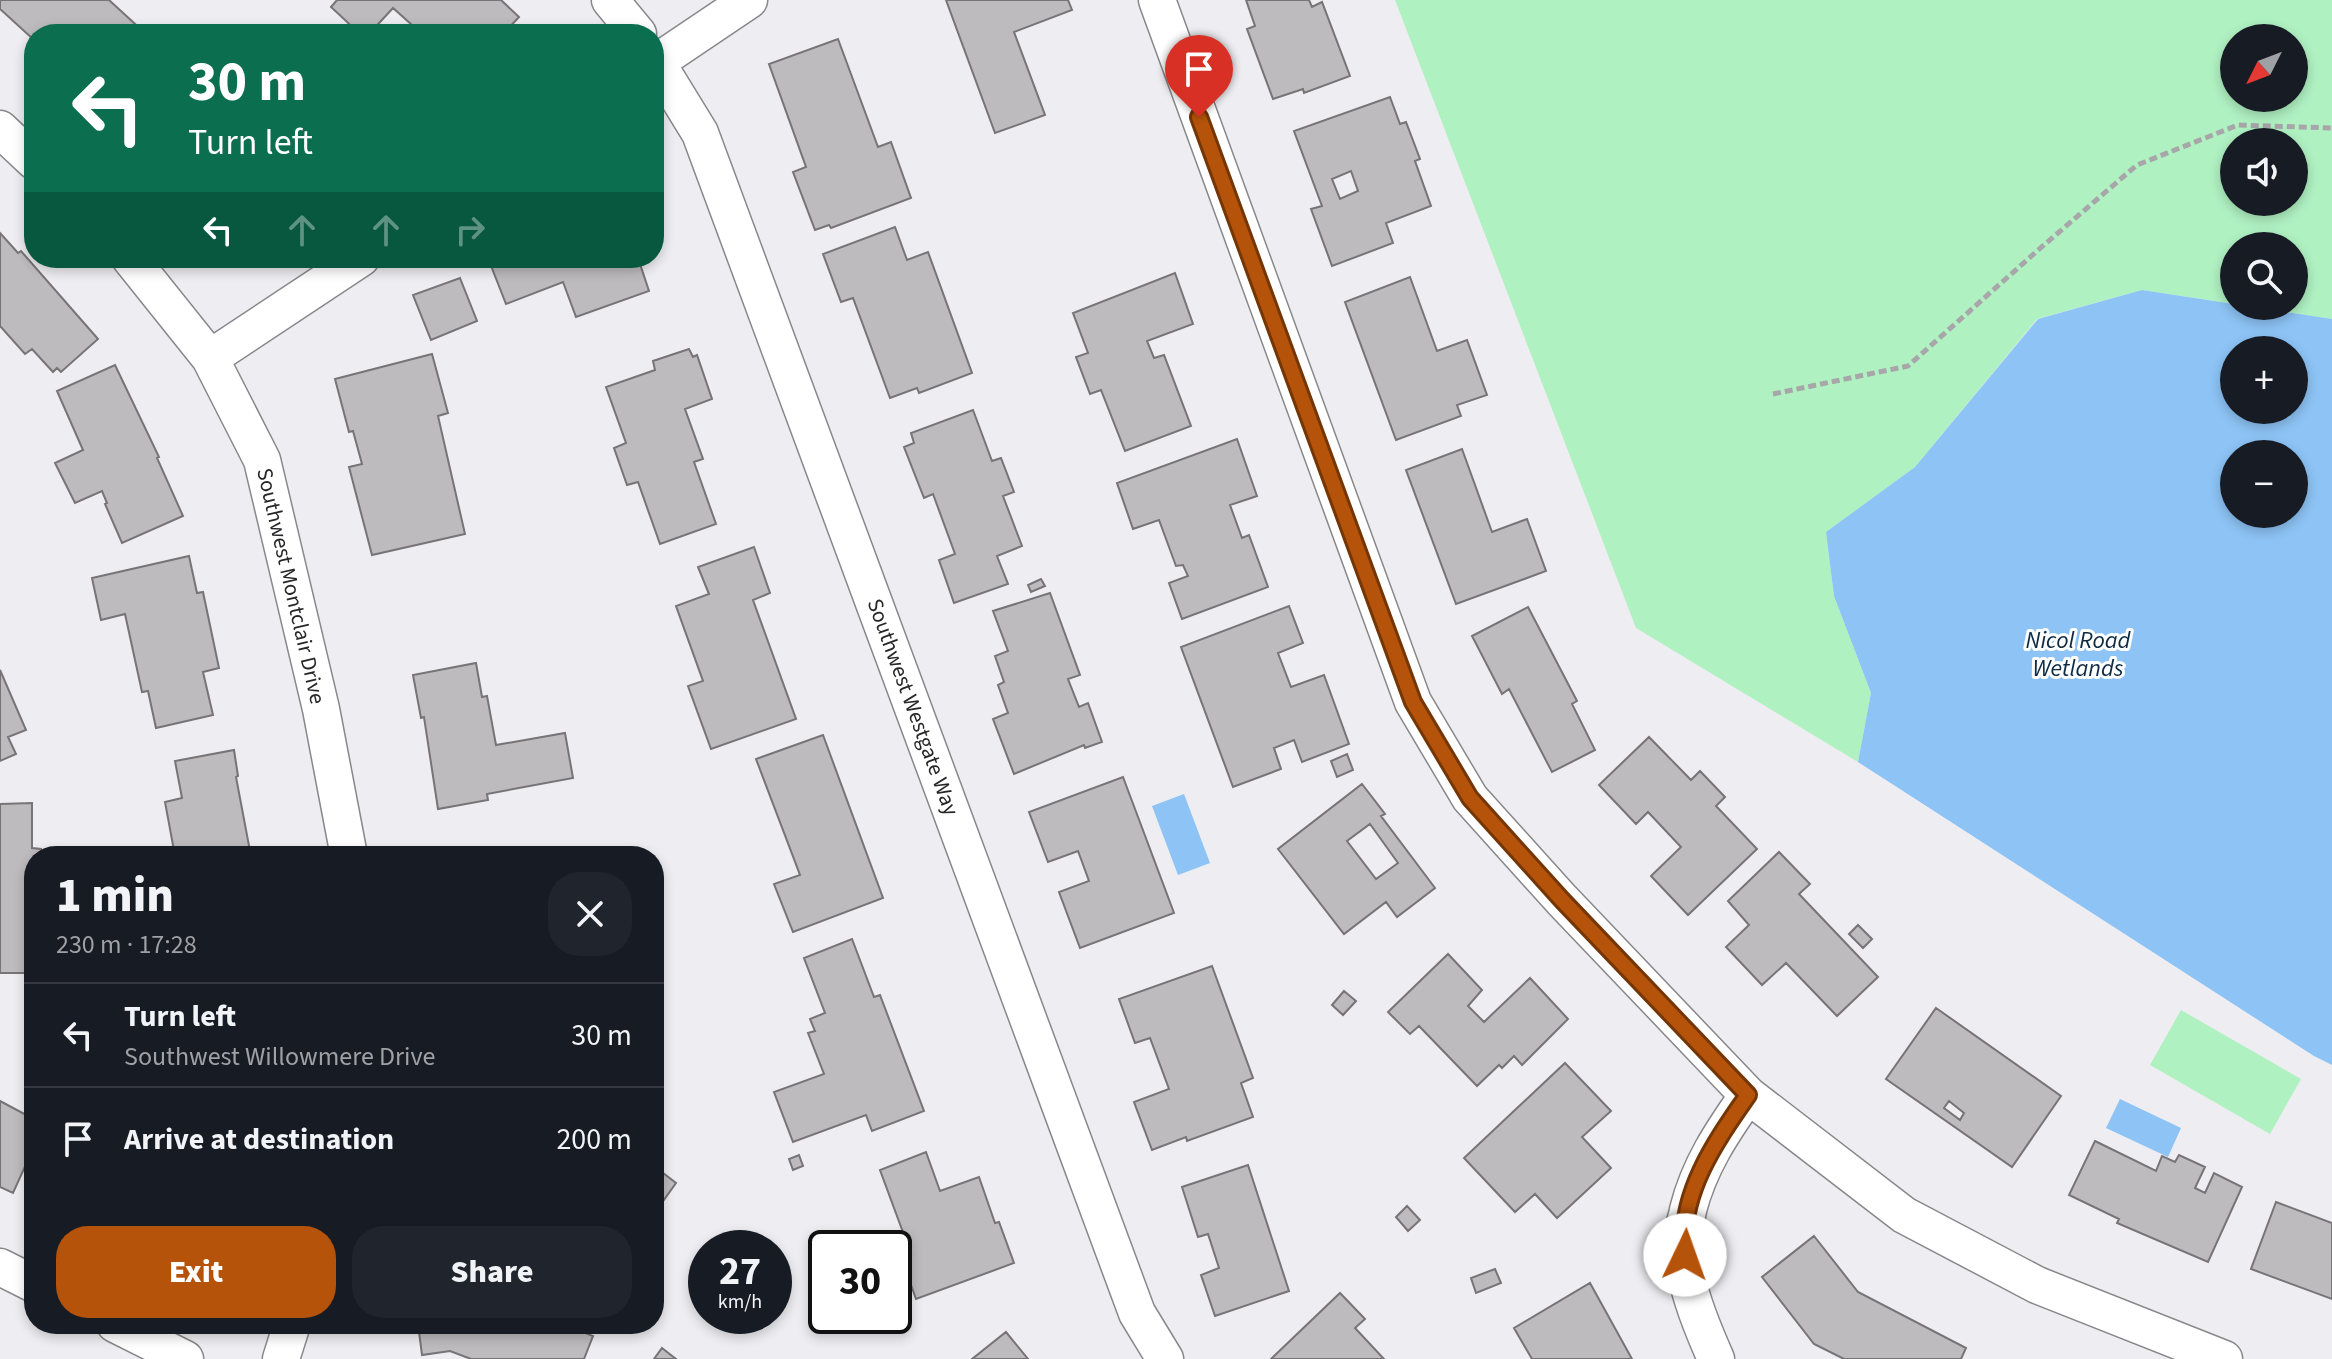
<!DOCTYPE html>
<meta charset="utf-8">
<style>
body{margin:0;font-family:"Source Sans 3",sans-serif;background:#20242c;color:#f1f3f6;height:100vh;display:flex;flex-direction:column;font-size:30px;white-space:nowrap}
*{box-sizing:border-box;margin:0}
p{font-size:26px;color:#9ea1a6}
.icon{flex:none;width:44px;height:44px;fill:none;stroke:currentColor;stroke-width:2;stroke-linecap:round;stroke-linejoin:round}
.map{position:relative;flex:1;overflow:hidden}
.side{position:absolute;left:24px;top:846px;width:640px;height:488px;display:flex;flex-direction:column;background:#171b24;border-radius:32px;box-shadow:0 4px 12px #0003}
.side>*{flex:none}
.banner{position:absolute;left:24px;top:24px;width:640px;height:244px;border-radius:32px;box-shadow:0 4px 12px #0003;background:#0b6e4f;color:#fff;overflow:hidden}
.needle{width:52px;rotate:228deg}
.tools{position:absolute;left:2220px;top:24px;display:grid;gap:16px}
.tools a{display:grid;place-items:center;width:88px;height:88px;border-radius:50%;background:#171b24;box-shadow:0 4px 12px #0003;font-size:40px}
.speed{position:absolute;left:688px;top:1230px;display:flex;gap:16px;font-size:40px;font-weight:700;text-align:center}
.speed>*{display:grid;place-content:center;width:104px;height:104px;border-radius:50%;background:#171b24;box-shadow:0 4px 12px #0003;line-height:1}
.speed small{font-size:20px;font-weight:400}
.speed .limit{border:4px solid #111;border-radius:12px;background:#fff;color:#111}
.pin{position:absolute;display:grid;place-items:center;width:68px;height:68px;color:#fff;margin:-82px -34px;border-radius:50% 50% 50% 0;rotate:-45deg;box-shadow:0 0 8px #0007}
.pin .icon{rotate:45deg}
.me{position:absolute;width:88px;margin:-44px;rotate:3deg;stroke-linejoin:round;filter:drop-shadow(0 0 6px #0008)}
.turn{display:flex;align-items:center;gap:28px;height:168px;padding:0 32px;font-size:36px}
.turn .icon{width:104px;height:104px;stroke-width:2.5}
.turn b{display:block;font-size:56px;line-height:68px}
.lanes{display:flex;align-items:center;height:76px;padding:0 32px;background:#0003;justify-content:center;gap:40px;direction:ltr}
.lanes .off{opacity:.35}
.round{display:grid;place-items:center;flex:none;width:84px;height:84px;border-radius:32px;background:#20242c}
.headline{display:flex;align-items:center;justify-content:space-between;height:136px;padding:0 32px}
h1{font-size:48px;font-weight:800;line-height:60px}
.button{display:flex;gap:16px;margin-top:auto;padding:16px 32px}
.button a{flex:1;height:92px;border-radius:32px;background:#b45309;color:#fff;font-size:32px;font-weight:800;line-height:92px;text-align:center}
.button a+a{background:#20242c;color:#f1f3f6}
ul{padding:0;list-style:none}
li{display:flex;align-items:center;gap:24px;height:104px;padding:0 32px;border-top:2px solid #363941}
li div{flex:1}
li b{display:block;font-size:30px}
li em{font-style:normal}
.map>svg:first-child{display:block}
.green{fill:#b0f1c2;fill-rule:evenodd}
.water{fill:#8dc3f5;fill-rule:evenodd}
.building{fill:#bdbbbd;stroke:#767476;stroke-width:2;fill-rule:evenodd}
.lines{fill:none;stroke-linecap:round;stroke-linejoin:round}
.street-casing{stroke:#88888b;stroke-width:39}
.path{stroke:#a7a6a9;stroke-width:5;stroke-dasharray:8 4;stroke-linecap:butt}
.street{stroke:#fff;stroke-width:36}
.route-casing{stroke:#753606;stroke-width:20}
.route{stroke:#b45309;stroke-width:14}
.labels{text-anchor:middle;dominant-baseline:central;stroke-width:6;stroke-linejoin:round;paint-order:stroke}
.street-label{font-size:22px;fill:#272628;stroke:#fff}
.water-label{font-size:24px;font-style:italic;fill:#0e2b44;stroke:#fff}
</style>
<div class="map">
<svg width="2332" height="1359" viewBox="0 0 2332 1359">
<rect width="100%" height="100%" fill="#eeedf1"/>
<path class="green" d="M1395,0H2332V319L2245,306H2294V246H2234V304L2142,290L2037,319L1915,467L1826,532L1834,596L1871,693L1858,762L1636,628ZM2234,38H2294V98H2234ZM2234,142H2294V202H2234Z
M2181,1010L2301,1079L2270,1134L2150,1065Z"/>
<path class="water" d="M2142,290L2332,319V1065L2314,1056L1858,762L1871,693L1834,596L1826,532L1915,467L2038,319ZM2234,350H2294V410H2234ZM2234,454H2294V514H2234Z
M1184,794L1210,863L1178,875L1152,806Z
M2120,1099L2181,1128L2168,1157L2106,1128Z"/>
<path class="building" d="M0,0H109L146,34H34V40L0,9Z
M337,0H501L519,17L503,34H422L393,8L369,34H360L331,7Z
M946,0H1068L1072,10L1014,32L1045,115L995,133Z
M1246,0H1309L1312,7L1322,2L1350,76L1304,93L1303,89L1273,99L1247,29L1255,26Z
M838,39L878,147L891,142L911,198L831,228L829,225L815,230L793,172L806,167L769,64Z
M1390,97L1400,124L1406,122L1420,159L1415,161L1431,206L1386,223L1393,243L1332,266L1311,209L1322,206L1294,131ZM1351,171L1358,191L1340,199L1332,179Z
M895,227L907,260L928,252L972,373L919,393L917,388L890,398L853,298L841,302L823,254Z
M0,233L18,253L21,251L98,339L61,372L57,368L53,372L32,349L25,354L0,326Z
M488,258H638L649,291L576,317L563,282L506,304Z
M1175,273L1193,324L1147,341L1154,358L1164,355L1191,426L1125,451L1101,390L1090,394L1076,357L1088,353L1073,313Z
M1410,277L1437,351L1467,340L1487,395L1457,405L1461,416L1396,440L1345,302Z
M460,278L477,321L431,340L413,295Z
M689,349L693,357L697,355L712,399L685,409L703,459L694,462L716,524L660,544L638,482L627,485L614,448L626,443L606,387L655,370L653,361Z
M432,354L448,413L438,416L465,534L372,555L349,467L362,464L353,431L349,432L335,379Z
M115,365L159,457L157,458L183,516L122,543L105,504L107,503L102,491L75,503L55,463L83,450L57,391Z
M973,410L992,461L1001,458L1014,492L1003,496L1022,546L997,556L1008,584L954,603L939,560L955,554L933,494L924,498L904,447L914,443L911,433Z
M1237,439L1257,496L1230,505L1242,538L1249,535L1268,587L1182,619L1169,583L1188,576L1183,565L1176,566L1159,520L1133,529L1117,483Z
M1462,449L1492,532L1527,519L1546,571L1456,604L1406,470Z
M754,547L770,593L753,600L796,719L711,749L688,686L703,681L676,606L709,594L698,567Z
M189,556L197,593L203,592L219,668L203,672L213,715L156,728L148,691L142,692L125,614L101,620L92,578Z
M1041,579L1045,586L1031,592L1028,585Z
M1050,593L1080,675L1068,679L1079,707L1088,703L1102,742L1085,748L1084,745L1014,774L993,719L1008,713L998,685L1004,682L995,656L1008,651L993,611Z
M1289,606L1303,643L1278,653L1291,687L1324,675L1349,744L1302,762L1294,740L1274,748L1281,769L1233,787L1181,647Z
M1528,607L1577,701L1572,704L1595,750L1552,772L1509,689L1502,694L1472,636Z
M476,663L482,697L487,696L496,745L565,733L573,778L487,794L488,800L438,809L424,717L421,718L413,675Z
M0,670L26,730L8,737L16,754L0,761Z
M823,735L883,898L793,932L774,884L800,875L756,759Z
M1649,737L1691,780L1700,771L1725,797L1716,806L1757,849L1688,915L1651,876L1681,847L1648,812L1636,824L1599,785Z
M234,750L238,776L236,777L250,851L246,852V856H175L165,802L182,798L175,761Z
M1347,754L1353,770L1337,777L1331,761Z
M1123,777L1174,913L1080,948L1059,892L1089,881L1078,851L1048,862L1029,812Z
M1362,784L1385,814L1381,816L1435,888L1397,917L1386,902L1344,934L1278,849ZM1370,824L1398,863L1376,879L1347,841Z
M32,803V848L41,849L42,856H34V973H0V804Z
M1779,852L1810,884L1799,894L1878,977L1837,1016L1786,963L1762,985L1726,947L1749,925L1728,901Z
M1858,925L1872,939L1863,948L1849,934Z
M852,939L874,997L880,995L924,1111L872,1131L866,1115L793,1142L774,1092L824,1074L808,1033L815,1031L810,1019L825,1013L804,958Z
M1448,954L1482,990L1468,1006L1484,1022L1530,978L1568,1019L1522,1065L1514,1056L1502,1068L1499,1065L1477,1086L1419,1026L1410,1034L1388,1012Z
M1212,966L1253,1078L1241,1083L1253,1117L1187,1141L1186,1137L1152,1150L1134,1102L1169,1089L1150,1038L1135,1043L1119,999Z
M1344,991L1356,1001L1343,1015L1332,1005Z
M1936,1008L2061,1096L2012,1167L1886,1079ZM1949,1101L1964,1113L1960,1120L1944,1108Z
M1565,1063L1611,1111L1582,1137L1611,1168L1557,1218L1535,1194L1515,1212L1464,1158Z
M0,1101L34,1119V1153L32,1151L13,1193L0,1187Z
M2095,1141L2156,1171L2162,1156L2175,1162L2179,1155L2205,1167L2195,1188L2205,1193L2214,1173L2242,1187L2208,1262L2117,1223L2119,1219L2069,1195Z
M926,1152L940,1191L979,1177L995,1223L999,1222L1014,1263L916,1299L901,1257L911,1254L880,1170Z
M799,1155L803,1166L793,1170L789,1159Z
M1248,1165L1289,1291L1215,1316L1201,1275L1219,1268L1208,1234L1198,1237L1182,1187Z
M654,1166L676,1183L661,1204L654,1199Z
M2276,1202L2332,1223V1299L2251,1269Z
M1407,1206L1420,1220L1408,1231L1396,1217Z
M1814,1236L1858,1292L1966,1348L1961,1359H1844L1814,1344L1762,1277Z
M1495,1269L1501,1283L1476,1293L1471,1278Z
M1590,1283L1632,1359H1532L1514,1328Z
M1340,1293L1365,1319L1355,1328L1384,1359H1271Z
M418,1324H563L593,1336L584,1359H471L450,1351L422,1355Z
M1006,1332L1028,1359H972Z
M662,1348L676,1359H654Z"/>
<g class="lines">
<defs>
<path id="street" d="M610,0L638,34
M1157,0L1413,702L1470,798L1562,900L1748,1095L1904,1215L2037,1285L2224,1359
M654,58L700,133L1137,1313L1165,1359
M654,64L749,0
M0,129L34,161
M130,258L210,358L262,460L321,709L349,856
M210,358L361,258
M0,1267L34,1284
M115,1324L185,1359
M281,1359L292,1324
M1716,1359C1700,1323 1680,1275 1683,1234C1683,1226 1687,1218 1688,1210C1699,1166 1722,1132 1748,1095"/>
</defs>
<use href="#street" class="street-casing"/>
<path class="path" d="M1773,394L1908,366L2037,251L2137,165L2238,125L2332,128"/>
<use href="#street" class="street"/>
</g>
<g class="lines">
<defs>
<path id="route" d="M1199,117L1413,702L1470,798L1562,900L1748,1095C1715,1142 1678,1195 1685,1255"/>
</defs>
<use href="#route" class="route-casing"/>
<use href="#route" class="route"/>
</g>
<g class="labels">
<g class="street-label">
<text transform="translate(291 586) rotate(77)">Southwest Montclair Drive</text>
<text transform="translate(913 707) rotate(70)">Southwest Westgate Way</text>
</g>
<g class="water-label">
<text x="2078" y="640">Nicol Road<tspan x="2078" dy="28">Wetlands</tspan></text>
</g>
</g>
</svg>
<div class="tools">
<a><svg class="needle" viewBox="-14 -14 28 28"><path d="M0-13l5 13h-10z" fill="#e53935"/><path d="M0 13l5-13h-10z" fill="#9ea1a6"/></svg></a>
<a><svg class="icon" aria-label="sound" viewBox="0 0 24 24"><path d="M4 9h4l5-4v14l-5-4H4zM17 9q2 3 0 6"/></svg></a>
<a><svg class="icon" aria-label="search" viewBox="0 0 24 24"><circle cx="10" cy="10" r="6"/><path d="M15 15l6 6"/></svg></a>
<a>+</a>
<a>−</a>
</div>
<div class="speed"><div>27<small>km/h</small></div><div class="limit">30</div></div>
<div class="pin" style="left:1199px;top:117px;background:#d93025"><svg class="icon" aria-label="arrive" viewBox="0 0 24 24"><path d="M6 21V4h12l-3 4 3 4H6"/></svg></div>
<svg class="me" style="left:1685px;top:1255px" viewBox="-20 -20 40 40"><circle r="19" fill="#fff"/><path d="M0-13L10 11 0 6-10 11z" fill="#b45309"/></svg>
<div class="banner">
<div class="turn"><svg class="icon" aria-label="left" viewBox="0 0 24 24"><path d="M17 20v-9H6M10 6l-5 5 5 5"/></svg><div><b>30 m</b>Turn left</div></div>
<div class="lanes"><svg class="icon" aria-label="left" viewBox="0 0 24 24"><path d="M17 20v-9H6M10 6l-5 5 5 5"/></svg><svg class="icon off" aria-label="ahead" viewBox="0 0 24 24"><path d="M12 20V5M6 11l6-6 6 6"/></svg><svg class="icon off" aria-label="ahead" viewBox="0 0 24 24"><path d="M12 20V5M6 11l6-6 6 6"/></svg><svg class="icon off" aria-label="right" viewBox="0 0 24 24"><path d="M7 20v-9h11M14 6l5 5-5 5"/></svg></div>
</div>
<section class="side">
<div class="headline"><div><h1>1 min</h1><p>230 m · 17:28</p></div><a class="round"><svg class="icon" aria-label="close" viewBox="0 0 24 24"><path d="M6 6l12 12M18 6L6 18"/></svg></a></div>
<ul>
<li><svg class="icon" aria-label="left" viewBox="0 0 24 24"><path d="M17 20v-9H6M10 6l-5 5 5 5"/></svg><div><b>Turn left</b><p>Southwest Willowmere Drive</p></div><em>30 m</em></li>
<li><svg class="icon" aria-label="arrive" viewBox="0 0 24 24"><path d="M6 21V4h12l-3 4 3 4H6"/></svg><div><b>Arrive at destination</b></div><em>200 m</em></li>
</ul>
<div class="button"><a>Exit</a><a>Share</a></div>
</section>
</div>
